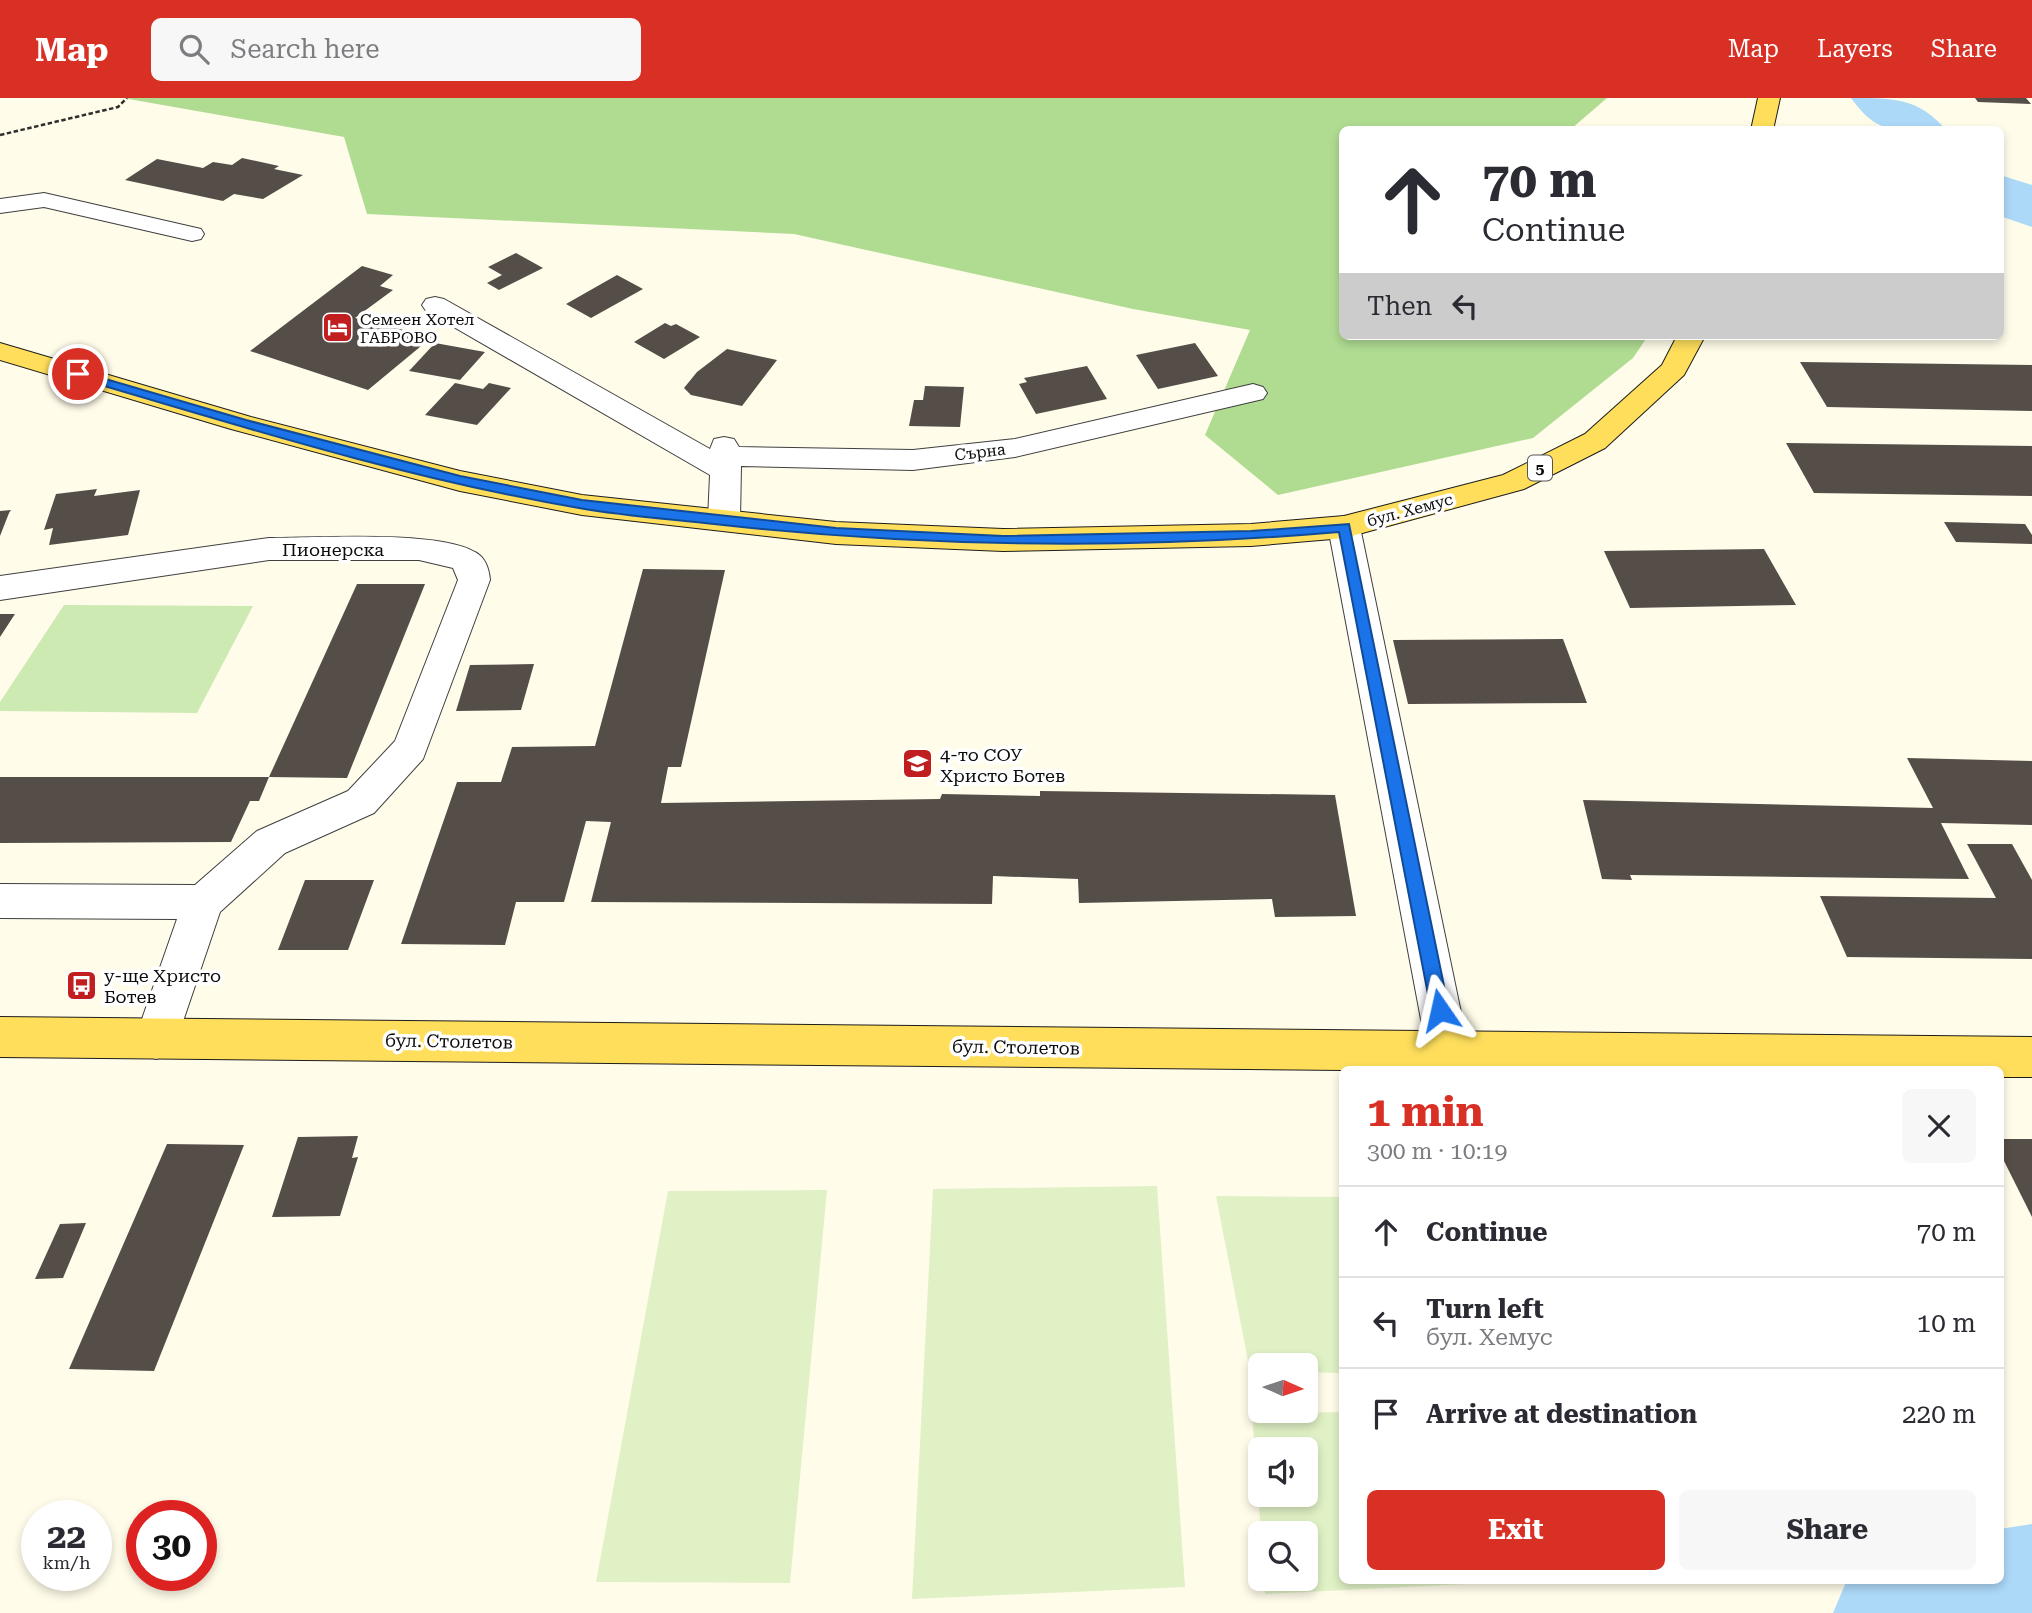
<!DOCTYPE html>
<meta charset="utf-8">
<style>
body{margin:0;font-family:"Roboto Serif",serif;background:#f7f7f7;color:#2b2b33;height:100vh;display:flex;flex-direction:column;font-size:26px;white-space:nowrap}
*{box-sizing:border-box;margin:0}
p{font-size:23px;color:#7c7c81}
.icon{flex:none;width:38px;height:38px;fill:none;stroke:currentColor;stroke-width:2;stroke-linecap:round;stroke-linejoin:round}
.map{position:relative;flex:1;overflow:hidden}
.drawer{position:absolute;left:1339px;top:968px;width:665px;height:518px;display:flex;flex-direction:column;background:#fff;border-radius:10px;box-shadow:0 4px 10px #0003}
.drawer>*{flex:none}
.hud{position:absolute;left:1339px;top:28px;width:665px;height:214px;border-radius:10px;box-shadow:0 4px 10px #0003;background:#fff;color:#2b2b33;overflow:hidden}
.needle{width:46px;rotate:93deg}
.buttons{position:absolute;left:1248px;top:1255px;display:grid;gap:14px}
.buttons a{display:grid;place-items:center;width:70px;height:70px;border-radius:10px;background:#fff;box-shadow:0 4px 10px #0003;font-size:35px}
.speed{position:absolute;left:21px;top:1402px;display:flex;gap:14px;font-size:35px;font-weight:700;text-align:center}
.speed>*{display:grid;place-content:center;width:91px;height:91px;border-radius:50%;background:#fff;box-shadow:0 4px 10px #0003;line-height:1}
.speed small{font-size:18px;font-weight:400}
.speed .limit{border:10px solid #d22;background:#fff;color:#111}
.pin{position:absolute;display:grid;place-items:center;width:60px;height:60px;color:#fff;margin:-30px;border:4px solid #fff;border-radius:50%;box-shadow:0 2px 7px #0007}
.me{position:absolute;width:77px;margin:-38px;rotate:349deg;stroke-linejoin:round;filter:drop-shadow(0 0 5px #0008)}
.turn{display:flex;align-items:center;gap:24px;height:147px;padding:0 28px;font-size:32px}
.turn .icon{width:91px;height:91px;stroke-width:2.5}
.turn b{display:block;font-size:49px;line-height:60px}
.then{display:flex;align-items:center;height:66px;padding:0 28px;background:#0003;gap:14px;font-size:26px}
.round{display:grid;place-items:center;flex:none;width:74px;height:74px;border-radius:10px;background:#f7f7f7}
.summary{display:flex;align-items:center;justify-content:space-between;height:119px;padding:0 28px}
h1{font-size:42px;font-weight:700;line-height:52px;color:#d93025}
.action{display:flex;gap:14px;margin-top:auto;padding:14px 28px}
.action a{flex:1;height:80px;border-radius:10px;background:#d93025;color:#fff;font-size:28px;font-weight:700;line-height:80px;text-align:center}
.action a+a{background:#f7f7f7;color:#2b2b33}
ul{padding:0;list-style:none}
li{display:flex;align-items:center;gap:21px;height:91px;padding:0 28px;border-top:2px solid #e1e1e2}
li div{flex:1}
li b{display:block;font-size:26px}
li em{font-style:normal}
header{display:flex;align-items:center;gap:42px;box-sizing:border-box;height:98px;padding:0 35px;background:#d93025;color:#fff}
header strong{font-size:33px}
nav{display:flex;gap:38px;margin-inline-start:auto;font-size:24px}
.search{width:490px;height:63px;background:#f7f7f7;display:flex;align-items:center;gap:18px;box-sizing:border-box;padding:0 24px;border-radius:10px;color:#7c7c81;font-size:26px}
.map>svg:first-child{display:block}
.green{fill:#cdeab3}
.forest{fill:#b0dc92}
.pitch{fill:#e0f1c5;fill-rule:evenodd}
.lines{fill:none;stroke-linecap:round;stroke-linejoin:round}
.river{fill:#add9f8;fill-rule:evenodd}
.building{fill:#554d48}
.minor-casing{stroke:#3f3f3f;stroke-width:2}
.major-casing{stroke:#1d1d1d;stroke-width:2}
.path{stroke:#2e2e2e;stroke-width:2.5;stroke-dasharray:4.5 2.5;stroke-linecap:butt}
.minor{fill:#fff;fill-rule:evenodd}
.major{fill:#fede5b;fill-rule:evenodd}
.route{fill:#1a73e8;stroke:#114b97;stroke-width:2}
.labels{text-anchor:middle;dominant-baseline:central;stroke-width:7;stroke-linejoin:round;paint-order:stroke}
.far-poi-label{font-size:16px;fill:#0c0c0c;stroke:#fff;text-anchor:start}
.far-street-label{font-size:16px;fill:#0c0c0c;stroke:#fff}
.shield{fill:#fff;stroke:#555;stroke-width:2}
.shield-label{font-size:16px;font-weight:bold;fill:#0c0c0c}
.street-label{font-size:18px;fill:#0c0c0c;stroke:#fff}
.poi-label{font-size:18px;fill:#0c0c0c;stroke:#fff;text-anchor:start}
</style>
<header>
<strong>Map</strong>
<div class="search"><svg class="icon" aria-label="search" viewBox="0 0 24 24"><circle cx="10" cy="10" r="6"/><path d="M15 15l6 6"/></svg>Search here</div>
<nav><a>Map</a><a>Layers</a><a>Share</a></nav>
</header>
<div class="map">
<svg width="2032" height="1515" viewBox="0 0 2032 1515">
<rect width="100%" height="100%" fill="#fffcea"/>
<path class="green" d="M64,507L253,508L197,615L0,613V604Z"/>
<path class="forest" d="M123,0H1607L1571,31L1342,32V238H1648L1633,260L1533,340L1278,397L1205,337L1250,232L1133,211L794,136L367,116L344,39Z"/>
<path class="pitch" d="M1157,1088L1185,1489L912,1501L933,1091Z
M827,1092L790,1485L596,1484L668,1093Z
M1216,1098L1342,1099V1275L1306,1274V1267H1260V1274L1250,1273Z
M1342,1314V1482H1548L1265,1496L1264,1481L1306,1480V1435H1261L1252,1316ZM1260,1351H1306V1396H1260Z"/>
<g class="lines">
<path class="river" d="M1851,0C1894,0 1919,0 1946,32C1902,32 1880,41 1851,0Z
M2000,77L2032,87V129L2000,118Z
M2032,1426V1515H1833L1847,1482H2000V1431Z"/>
</g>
<path class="building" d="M1975,0H2026L2031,6L1978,4Z
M242,60L279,68L274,71L303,77L263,101L234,96L223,103L125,82L157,61L203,70L213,64L232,67Z
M516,155L543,170L499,192L487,185L502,177L488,169Z
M362,168L393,177L380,188L393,192L355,220L432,239L368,292L250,253Z
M617,177L643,191L591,220L566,206Z
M665,225L671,228L676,226L700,239L664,261L634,244Z
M435,245L485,254L460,282L409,273Z
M1195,245L1218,278L1158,291L1136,257Z
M727,251L777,262L742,308L691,297L684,290L697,274Z
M1800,264L2032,267V313L1827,309Z
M1087,268L1107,301L1036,316L1019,286L1027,284L1024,280Z
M455,285L483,291L489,285L511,290L477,327L425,317Z
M925,288L964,289L960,329L909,328L914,302H923Z
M1786,345L2032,348V398L1814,395Z
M97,391L94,398L140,392L128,437L49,447L53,430L44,432L56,396Z
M11,412L9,415L0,438V413Z
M1944,424L2025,426L2032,437V446L1956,444Z
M1764,451L1796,507L1630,510L1604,453Z
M643,471L725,472L681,669H668L661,705L940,701L942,696L1040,698V693L1335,697L1356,818L1275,819L1272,801L1079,805L1078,781L993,778L992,806L591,804L611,724L586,723L564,804H516L505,847L401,846L457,684H501L512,649L595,648Z
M357,486H425L347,680L269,679Z
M0,516H15L0,539Z
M1563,541L1587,605L1408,606L1393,542Z
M534,566L521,612L456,613L470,567Z
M1907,660L2032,663V727L1941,725L1969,781L1630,777L1632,782L1602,781L1583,702L1933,710Z
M0,679H269L259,703H250L231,744L0,745Z
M1967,746H2012L2032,782V861L1847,859L1820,798L1996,800Z
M305,782H374L348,852H278Z
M358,1038L352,1060L358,1059L340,1118L272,1119L298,1039Z
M2000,1041H2032V1119L2000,1055Z
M167,1046L244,1047L154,1273L69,1271Z
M86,1125L63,1180L35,1181L60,1126Z"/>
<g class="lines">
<defs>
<path id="minor" d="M44,95L201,131L204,136L201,141L192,143L44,109L0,115V101Z
M435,199L444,201L710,351L714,341L724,339L734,341L739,349L913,352L1015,341L1253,286L1263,289L1267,295L1263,301L1015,359L913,372L741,368L740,422L735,429L724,433L713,429L708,422L710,377L426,213L422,207L426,201Z
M1344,418L1355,421L1360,429L1469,953L1463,967L1452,971L1433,967L1427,953L1328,429L1333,421Z
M269,440C316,440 437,432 475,454C486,460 489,471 490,482L423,661L374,715L285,755L220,814L177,941L171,955L156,961L141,955L135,941L177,821L0,820V786L195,787L257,733L348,693L395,643L458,482L453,470L419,462H269L0,502V478Z"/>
<path id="major" d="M1758,0H1780L1773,32H1751Z
M1677,238H1705L1684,277L1605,350L1524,391L1344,440L1251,448L1003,453L836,446L582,417L460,393L231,331L0,262V245L251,319L460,373L582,397L836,424L1003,431L1251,426L1344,418L1503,377L1585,336L1662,267Z
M0,919L2032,939V979H2000V971L1342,972L0,959Z"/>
</defs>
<use href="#minor" class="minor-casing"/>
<use href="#major" class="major-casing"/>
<path class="path" d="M0,37L118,9L127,0"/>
<use href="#minor" class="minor"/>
<use href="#major" class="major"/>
</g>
<path class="route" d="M78,273L246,322L460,378L582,402L836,430L1003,438L1251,433L1349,426L1449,912L1446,917H1434L1431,912L1339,434C1130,452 922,449 714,426C669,421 624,418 579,410C408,381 240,328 74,279V274Z"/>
<defs>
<symbol id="hotel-square" viewBox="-11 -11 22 22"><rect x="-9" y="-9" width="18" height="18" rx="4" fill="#c11f1f" stroke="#fff"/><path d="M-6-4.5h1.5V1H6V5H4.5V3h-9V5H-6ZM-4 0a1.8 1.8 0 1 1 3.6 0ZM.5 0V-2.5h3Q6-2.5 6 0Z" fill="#fff"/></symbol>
<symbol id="school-square" viewBox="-11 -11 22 22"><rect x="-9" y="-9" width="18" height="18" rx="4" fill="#c11f1f" stroke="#fff"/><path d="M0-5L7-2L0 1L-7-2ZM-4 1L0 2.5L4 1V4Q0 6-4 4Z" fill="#fff"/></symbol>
<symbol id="bus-square" viewBox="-11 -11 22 22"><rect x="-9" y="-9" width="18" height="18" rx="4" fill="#c11f1f" stroke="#fff"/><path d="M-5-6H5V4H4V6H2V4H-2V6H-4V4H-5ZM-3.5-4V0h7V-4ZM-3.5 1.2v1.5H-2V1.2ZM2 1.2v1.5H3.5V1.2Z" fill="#fff"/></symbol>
</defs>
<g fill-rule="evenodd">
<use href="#hotel-square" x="320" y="212" width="35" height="35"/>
<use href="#school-square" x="900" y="648" width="35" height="35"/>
<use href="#bus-square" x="64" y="870" width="35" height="35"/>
</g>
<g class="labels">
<g class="far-poi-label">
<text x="360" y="221">Семеен Хотел<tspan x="360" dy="18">ГАБРОВО</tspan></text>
</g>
<g class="far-street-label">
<text transform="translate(980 354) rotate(-7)">Сърна</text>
<text transform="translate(1410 412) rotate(-15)">бул. Хемус</text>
</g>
<rect class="shield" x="1528" y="357.5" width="24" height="25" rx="5"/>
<g class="shield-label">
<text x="1540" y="370">5</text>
</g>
<g class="street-label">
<text x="333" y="451">Пионерска</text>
<text transform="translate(449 943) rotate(1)">бул. Столетов</text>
<text transform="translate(1016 949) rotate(1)">бул. Столетов</text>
</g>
<g class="poi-label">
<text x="940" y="656">4-то СОУ<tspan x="940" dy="21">Христо Ботев</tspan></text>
<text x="104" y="877">у-ще Христо<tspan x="104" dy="21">Ботев</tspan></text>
</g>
</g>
</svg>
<div class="buttons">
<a><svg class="needle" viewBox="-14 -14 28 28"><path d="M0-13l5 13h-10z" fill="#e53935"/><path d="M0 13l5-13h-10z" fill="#7c7c81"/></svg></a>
<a><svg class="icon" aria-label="sound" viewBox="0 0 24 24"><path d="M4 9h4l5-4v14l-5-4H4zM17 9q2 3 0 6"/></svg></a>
<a><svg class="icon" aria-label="search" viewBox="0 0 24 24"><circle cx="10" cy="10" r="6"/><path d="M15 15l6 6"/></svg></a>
</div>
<div class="speed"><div>22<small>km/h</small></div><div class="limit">30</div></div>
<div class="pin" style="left:78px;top:276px;background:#d93025"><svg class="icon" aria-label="arrive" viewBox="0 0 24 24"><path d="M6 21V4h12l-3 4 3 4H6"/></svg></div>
<svg class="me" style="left:1440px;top:912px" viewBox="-20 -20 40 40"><path d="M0-17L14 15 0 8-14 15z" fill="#1a73e8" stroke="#fff" stroke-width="4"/></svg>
<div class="hud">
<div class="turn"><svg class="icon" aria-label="ahead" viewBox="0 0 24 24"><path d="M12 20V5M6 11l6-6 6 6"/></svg><div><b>70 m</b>Continue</div></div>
<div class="then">Then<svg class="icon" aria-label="left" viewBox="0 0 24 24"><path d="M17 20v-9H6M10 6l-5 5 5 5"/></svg></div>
</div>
<section class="drawer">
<div class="summary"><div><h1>1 min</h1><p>300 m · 10:19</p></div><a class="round"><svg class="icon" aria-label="close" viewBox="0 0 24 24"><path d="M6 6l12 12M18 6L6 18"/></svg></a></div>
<ul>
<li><svg class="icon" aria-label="ahead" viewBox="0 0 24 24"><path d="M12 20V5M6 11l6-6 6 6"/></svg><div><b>Continue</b></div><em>70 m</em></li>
<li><svg class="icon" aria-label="left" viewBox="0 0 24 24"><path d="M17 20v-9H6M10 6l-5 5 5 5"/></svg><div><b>Turn left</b><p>бул. Хемус</p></div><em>10 m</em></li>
<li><svg class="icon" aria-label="arrive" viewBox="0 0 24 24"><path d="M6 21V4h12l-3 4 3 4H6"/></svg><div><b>Arrive at destination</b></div><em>220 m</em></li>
</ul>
<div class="action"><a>Exit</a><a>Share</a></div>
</section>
</div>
